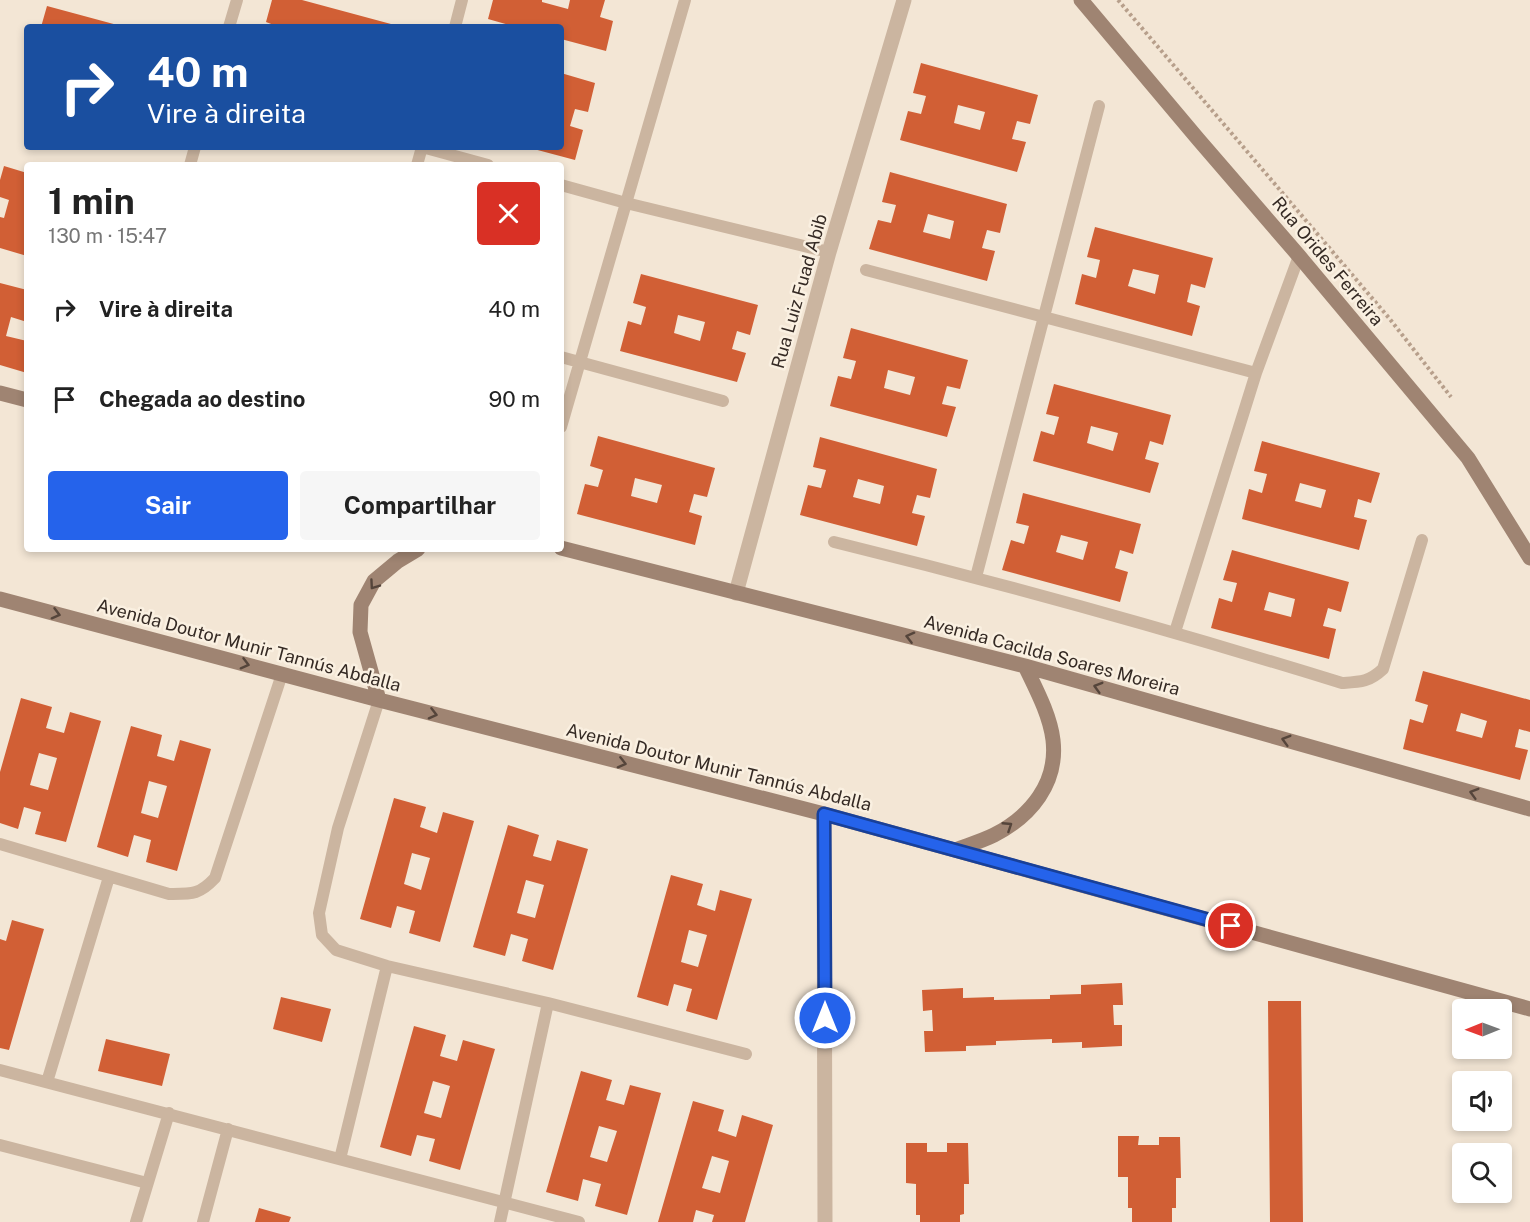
<!DOCTYPE html>
<html lang="pt">
<meta charset="utf-8">
<style>
body{margin:0;font-family:"Public Sans",sans-serif;background:#f6f6f6;color:#222;height:100vh;display:flex;flex-direction:column;font-size:22px;white-space:nowrap}
*{box-sizing:border-box;margin:0}
p{font-size:20px;color:#767676}
.icon{flex:none;width:33px;height:33px;fill:none;stroke:currentColor;stroke-width:2;stroke-linecap:round;stroke-linejoin:round}
.map{position:relative;flex:1;overflow:hidden}
.details{position:absolute;left:24px;top:162px;width:540px;height:390px;display:flex;flex-direction:column;background:#fff;border-radius:6px;box-shadow:0 3px 9px #0003}
.details>*{flex:none}
.guide{position:absolute;left:24px;top:24px;width:540px;height:126px;border-radius:6px;box-shadow:0 3px 9px #0003;background:#1a4fa0;color:#fff;overflow:hidden}
.needle{width:39px;rotate:269deg}
.buttons{position:absolute;left:1452px;top:999px;display:grid;gap:12px}
.buttons a{display:grid;place-items:center;width:60px;height:60px;border-radius:6px;background:#fff;box-shadow:0 3px 9px #0003;font-size:30px}
.pin{position:absolute;display:grid;place-items:center;width:51px;height:51px;color:#fff;margin:-26px;border:3px solid #fff;border-radius:50%;box-shadow:0 2px 6px #0007}
.me{position:absolute;width:66px;margin:-33px;rotate:0deg;stroke-linejoin:round;filter:drop-shadow(0 0 4px #0008)}
.turn{display:flex;align-items:center;gap:21px;height:126px;padding:0 24px;font-size:27px}
.turn .icon{width:78px;height:78px;stroke-width:2.5}
.turn b{display:block;font-size:42px;line-height:51px}
.round{display:grid;place-items:center;flex:none;width:63px;height:63px;border-radius:6px;background:#f6f6f6}
.head{display:flex;align-items:center;justify-content:space-between;height:102px;padding:0 24px}
h1{font-size:36px;font-weight:700;line-height:45px}
.primary-button{display:flex;gap:12px;margin-top:auto;padding:12px 24px}
.primary-button a{flex:1;height:69px;border-radius:6px;background:#2563eb;color:#fff;font-size:24px;font-weight:700;line-height:69px;text-align:center}
.primary-button a+a{background:#f6f6f6;color:#222}
ul{padding:0;list-style:none}
li{display:flex;align-items:center;gap:18px;height:90px;padding:0 24px}
li div{flex:1}
li b{display:block;font-size:22px}
li em{font-style:normal}
.map>svg:first-child{display:block}
.building{fill:#d15f35;fill-rule:evenodd}
.lines{fill:none;stroke-linecap:round;stroke-linejoin:round}
.path{stroke:#b79f8b;stroke-width:4;stroke-dasharray:3 3;stroke-linecap:butt}
.lane{stroke:#cbb5a0;stroke-width:12}
.street{stroke:#cbb5a0;stroke-width:15}
.secondary{stroke:#9f8472;stroke-width:15}
.oneway{stroke:#55453b}
.route-casing{stroke:#184099;stroke-width:15}
.route{stroke:#2563eb;stroke-width:10}
.labels{text-anchor:middle;dominant-baseline:central;stroke-width:5;stroke-linejoin:round;paint-order:stroke}
.street-label{font-size:18px;fill:#352a24;stroke:#faf0e1}
</style>
<div class="map">
<svg width="1530" height="1222" viewBox="0 0 1530 1222">
<rect width="100%" height="100%" fill="#f3e6d5"/>
<path class="building" d="M272,0H302L391,24L390,27H279L266,22Z
M493,0H542V2L568,9L570,0H605L600,17L613,21L606,51L561,39V27H516L488,19Z
M47,6L121,26V27H41Z
M921,63L1038,95L1030,124L1017,121L1012,139L1026,142L1017,172L900,140L908,111L921,114L926,96L913,93ZM958,105L985,112L980,130L954,123Z
M561,73L595,83L588,112L575,109L570,126L583,130L575,160L530,148L561,147Z
M4,166L27,173V256L0,248V217L4,218L9,200L0,197V180Z
M890,172L1007,204L1000,233L987,230L982,248L995,251L987,281L869,249L878,220L891,223L896,205L882,202ZM928,214L954,221L950,239L923,232Z
M1095,227L1213,258L1205,288L1191,284L1187,302L1200,306L1192,336L1075,304L1082,274L1096,278L1100,260L1087,257ZM1133,269L1159,275L1155,294L1128,286Z
M641,274L758,305L750,335L737,331L732,349L746,353L737,382L620,351L628,321L641,325L646,307L633,303ZM678,315L705,322L700,341L674,333Z
M0,283L27,290V322L11,317L6,336L27,341V373L0,365Z
M851,328L968,360L960,389L947,386L942,404L956,407L947,437L830,406L838,376L851,379L856,361L843,358ZM888,370L915,377L910,395L884,388Z
M1054,384L1171,415L1163,445L1150,441L1145,459L1159,463L1150,493L1033,461L1041,431L1054,435L1059,417L1046,414ZM1091,426L1118,433L1113,451L1087,443Z
M598,436L715,468L707,497L694,494L689,512L702,516L695,545L577,514L585,484L598,487L603,470L590,466ZM635,478L662,485L657,503L631,496Z
M820,437L937,469L930,498L917,495L912,513L925,516L917,546L800,515L808,485L821,488L826,470L813,467ZM858,479L884,486L880,504L853,497Z
M1262,441L1380,473L1371,503L1358,499L1354,517L1367,520L1359,550L1242,519L1249,489L1262,493L1267,474L1254,471ZM1300,483L1326,490L1321,508L1295,501Z
M1023,493L1141,524L1133,554L1120,550L1115,568L1128,572L1120,602L1002,570L1011,540L1024,544L1029,526L1016,523ZM1061,535L1088,542L1083,560L1056,552Z
M1232,550L1349,582L1341,612L1328,608L1323,626L1336,629L1329,659L1211,628L1219,598L1232,602L1237,583L1223,580ZM1269,592L1295,599L1291,617L1264,610Z
M1423,671L1530,700V732L1519,729L1515,747L1528,750L1520,780L1403,749L1410,719L1423,723L1428,705L1415,701ZM1461,713L1487,721L1482,738L1456,731Z
M21,698L52,707L46,728L64,733L70,712L101,721L66,842L35,834L41,812L24,807L18,829L0,823V772ZM39,753L57,758L48,790L30,785Z
M131,726L162,735L157,756L174,761L180,740L211,749L177,871L146,862L151,840L134,835L128,857L97,847ZM149,781L167,786L158,818L141,813Z
M394,798L426,807L420,827L437,833L443,812L474,821L440,942L409,933L415,911L397,906L391,928L360,919ZM412,853L430,858L421,890L404,884Z
M508,825L539,835L533,856L551,861L557,840L588,849L553,970L522,961L528,939L511,934L505,956L473,947ZM526,880L544,885L535,918L517,913Z
M671,875L703,884L697,905L715,911L720,890L752,899L717,1020L686,1011L692,989L674,984L668,1006L637,997ZM689,930L707,935L698,967L681,962Z
M12,920L44,929L9,1050L0,1048V939L6,941Z
M1122,983L1123,1005H1113L1114,1025H1122V1046L1082,1048V1042L1052,1043V1039L996,1041V1045L966,1046V1051L925,1052L924,1031H933L932,1010L923,1011L922,990L963,988V998L994,997V1000L1050,999V995L1081,994V985Z
M281,997L331,1009L322,1042L273,1029Z
M1268,1001H1301L1303,1222H1270Z
M414,1026L446,1035L440,1056L457,1061L463,1040L495,1049L460,1170L429,1161L435,1139L417,1135L411,1156L380,1147ZM433,1081L450,1086L441,1118L424,1113Z
M106,1039L170,1054L162,1086L98,1071Z
M581,1071L612,1080L606,1100L624,1105L630,1085L661,1093L627,1215L595,1206L601,1184L583,1179L578,1201L546,1192ZM599,1126L617,1131L607,1162L590,1157Z
M693,1101L724,1110L718,1131L736,1137L742,1115L773,1125L745,1222H712L714,1215L696,1210L693,1222H658ZM712,1156L729,1161L720,1193L702,1188Z
M1118,1136H1139L1138,1145H1159V1137H1180L1181,1178H1176V1208H1172V1222H1132V1208H1128V1177H1118Z
M906,1143H927V1152H947V1143H968L969,1184H964V1214L960,1215V1222H920V1215H916V1184L906,1183Z
M259,1208L291,1217L289,1222H255Z"/>
<g class="lines">
<path class="path" d="M1118,0L1389,318L1451,397"/>
<path class="lane" d="M229,27L237,0
M455,27L462,0
M422,147L488,165
M190,165L195,147
M417,165L422,147
M561,185L626,203L829,252
M866,270L1256,373
M561,357L723,401
M561,427L685,0
M834,542C1005,584 1174,631 1342,683C1361,682 1369,682 1383,669L1422,540
M976,577L1099,106
M1175,632L1256,373L1299,256
M379,700L338,828L319,913L322,935L336,950L387,966L548,1003L746,1054
M0,844L169,894C192,894 199,895 215,878L282,674
M0,1070L579,1222
M47,1082L109,877
M0,1145L147,1183
M340,1159L387,966
M136,1222L169,1113
M203,1222L228,1129
M500,1222L548,1003"/>
<path class="street" d="M736,593L829,252L904,0
M824,814L825,1222"/>
<path class="secondary" d="M1081,0L1198,139L1299,256L1468,458L1530,558
M0,393L27,400
M561,548L1025,666L1530,809
M0,599L379,700L824,814L1530,1009
M379,700L360,632L361,605L374,581L398,561L418,549
M955,850C968,845 982,841 994,835C1031,816 1058,783 1053,740C1050,715 1036,689 1025,666"/>
</g>
<defs><path id="oneway-chevron" d="M-2-3.5L2.5 0L-2 3.5" fill="none" stroke-width="1.6" stroke-linecap="round" stroke-linejoin="round" transform="scale(1.5)"/></defs>
<g class="oneway">
<use href="#oneway-chevron" transform="translate(374 585) rotate(125)"/>
<use href="#oneway-chevron" transform="translate(56 614) rotate(15)"/>
<use href="#oneway-chevron" transform="translate(910 637) rotate(-166)"/>
<use href="#oneway-chevron" transform="translate(245 664) rotate(15)"/>
<use href="#oneway-chevron" transform="translate(1098 687) rotate(-164)"/>
<use href="#oneway-chevron" transform="translate(433 714) rotate(14)"/>
<use href="#oneway-chevron" transform="translate(1286 740) rotate(-164)"/>
<use href="#oneway-chevron" transform="translate(622 763) rotate(14)"/>
<use href="#oneway-chevron" transform="translate(1474 793) rotate(-164)"/>
<use href="#oneway-chevron" transform="translate(1008 826) rotate(-33)"/>
</g>
<g class="lines">
<defs>
<path id="route" d="M825,1018L824,814L1231,926"/>
</defs>
<use href="#route" class="route-casing"/>
<use href="#route" class="route"/>
</g>
<g class="labels">
<g class="street-label">
<text transform="translate(1328 261) rotate(50)">Rua Orides Ferreira</text>
<text transform="translate(799 291) rotate(-74)">Rua Luiz Fuad Abib</text>
<text transform="translate(249 645) rotate(15)">Avenida Doutor Munir Tannús Abdalla</text>
<text transform="translate(1052 655) rotate(15)">Avenida Cacilda Soares Moreira</text>
<text transform="translate(719 767) rotate(14)">Avenida Doutor Munir Tannús Abdalla</text>
</g>
</g>
</svg>
<div class="buttons">
<a><svg class="needle" viewBox="-14 -14 28 28"><path d="M0-13l5 13h-10z" fill="#e53935"/><path d="M0 13l5-13h-10z" fill="#767676"/></svg></a>
<a><svg class="icon" aria-label="sound" viewBox="0 0 24 24"><path d="M4 9h4l5-4v14l-5-4H4zM17 9q2 3 0 6"/></svg></a>
<a><svg class="icon" aria-label="search" viewBox="0 0 24 24"><circle cx="10" cy="10" r="6"/><path d="M15 15l6 6"/></svg></a>
</div>
<div class="pin" style="left:1231px;top:926px;background:#d93025"><svg class="icon" aria-label="arrive" viewBox="0 0 24 24"><path d="M6 21V4h12l-3 4 3 4H6"/></svg></div>
<svg class="me" style="left:825px;top:1018px" viewBox="-20 -20 40 40"><circle r="17" fill="#2563eb" stroke="#fff" stroke-width="3"/><path d="M0-11L8 9 0 5-8 9z" fill="#fff"/></svg>
<div class="guide">
<div class="turn"><svg class="icon" aria-label="right" viewBox="0 0 24 24"><path d="M7 20v-9h11M14 6l5 5-5 5"/></svg><div><b>40 m</b>Vire à direita</div></div>
</div>
<section class="details">
<div class="head"><div><h1>1 min</h1><p>130 m · 15:47</p></div><a class="round" style="background:#d93025;color:#fff"><svg class="icon" aria-label="close" viewBox="0 0 24 24"><path d="M6 6l12 12M18 6L6 18"/></svg></a></div>
<ul>
<li><svg class="icon" aria-label="right" viewBox="0 0 24 24"><path d="M7 20v-9h11M14 6l5 5-5 5"/></svg><div><b>Vire à direita</b></div><em>40 m</em></li>
<li><svg class="icon" aria-label="arrive" viewBox="0 0 24 24"><path d="M6 21V4h12l-3 4 3 4H6"/></svg><div><b>Chegada ao destino</b></div><em>90 m</em></li>
</ul>
<div class="primary-button"><a>Sair</a><a>Compartilhar</a></div>
</section>
</div>
